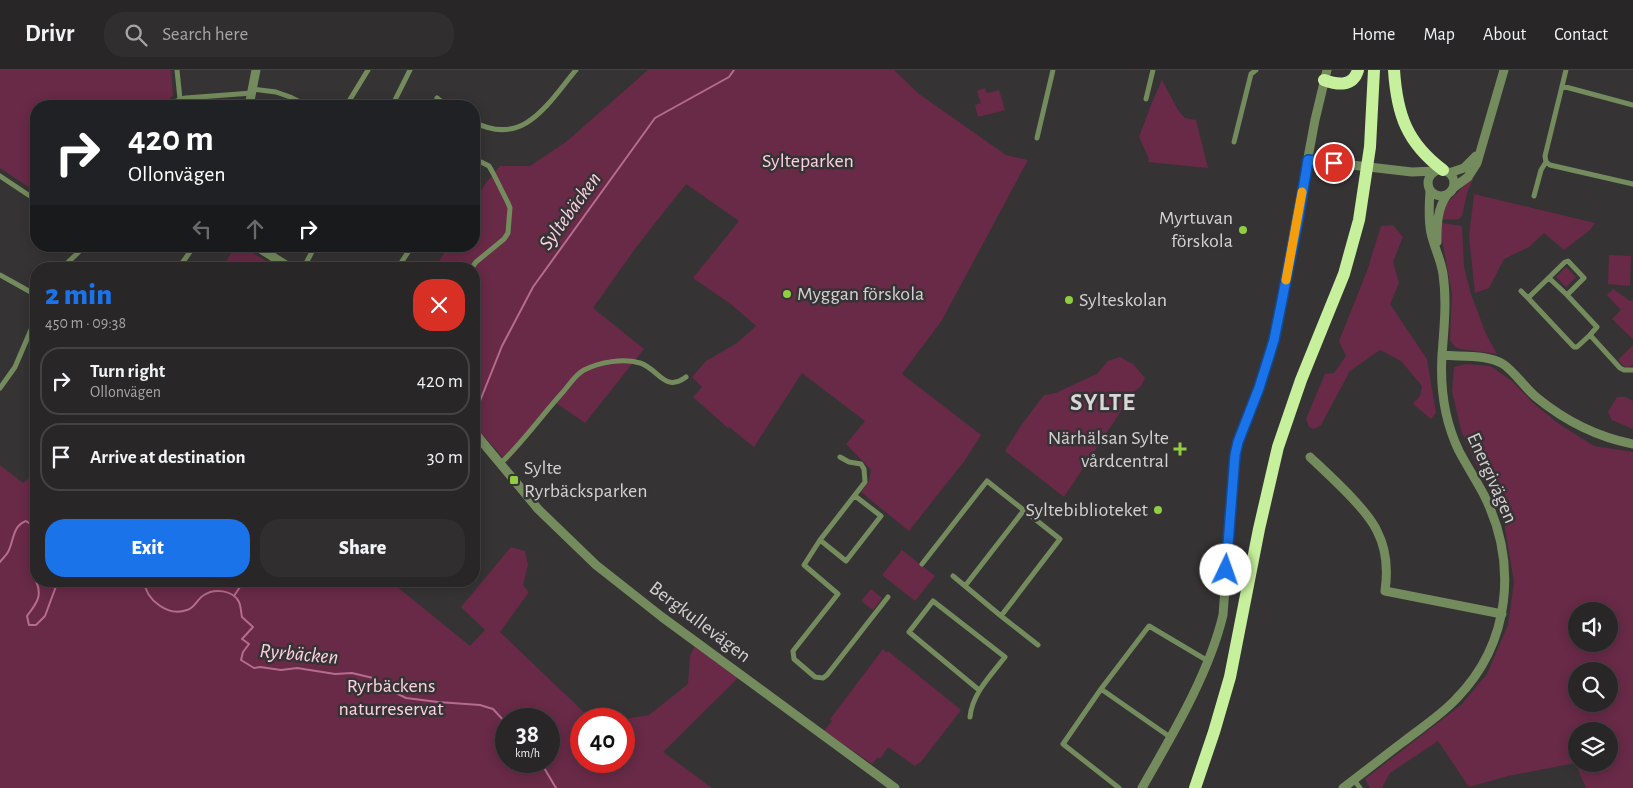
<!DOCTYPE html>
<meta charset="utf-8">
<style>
body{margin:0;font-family:"Alegreya Sans",sans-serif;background:#302e2f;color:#f1f3f6;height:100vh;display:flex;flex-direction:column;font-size:19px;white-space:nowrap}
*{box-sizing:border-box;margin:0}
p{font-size:16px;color:#a5a5a7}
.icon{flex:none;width:28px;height:28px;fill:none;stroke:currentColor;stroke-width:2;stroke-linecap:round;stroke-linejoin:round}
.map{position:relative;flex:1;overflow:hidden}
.details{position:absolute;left:30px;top:192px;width:450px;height:325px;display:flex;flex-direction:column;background:#282627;border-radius:20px;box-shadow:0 2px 12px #0003,0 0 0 1px #444344}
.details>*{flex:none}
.hud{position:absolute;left:30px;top:30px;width:450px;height:152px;border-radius:20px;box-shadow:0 2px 12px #0003,0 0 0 1px #444344;background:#202124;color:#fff;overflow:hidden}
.buttons{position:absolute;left:1568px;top:532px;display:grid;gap:10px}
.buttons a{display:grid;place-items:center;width:50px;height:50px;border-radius:50%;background:#282627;box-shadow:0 2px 12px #0003,0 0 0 1px #444344;font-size:25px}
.speed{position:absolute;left:495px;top:638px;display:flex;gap:10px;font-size:25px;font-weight:700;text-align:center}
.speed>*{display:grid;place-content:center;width:65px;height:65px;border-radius:50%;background:#282627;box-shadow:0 2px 12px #0003,0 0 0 1px #444344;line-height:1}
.speed small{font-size:12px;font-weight:400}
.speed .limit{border:8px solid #d22;background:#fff;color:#111}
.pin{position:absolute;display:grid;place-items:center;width:42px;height:42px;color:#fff;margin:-21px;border:2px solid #fff;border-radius:50%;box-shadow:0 1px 5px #0007}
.me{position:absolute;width:55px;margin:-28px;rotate:3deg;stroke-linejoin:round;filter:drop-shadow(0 0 4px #0008)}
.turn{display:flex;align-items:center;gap:18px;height:105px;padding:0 15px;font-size:22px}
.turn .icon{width:65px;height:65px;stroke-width:2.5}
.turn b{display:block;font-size:35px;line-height:42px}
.lanes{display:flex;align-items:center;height:48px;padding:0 15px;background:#0003;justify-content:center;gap:25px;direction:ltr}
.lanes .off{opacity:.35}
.round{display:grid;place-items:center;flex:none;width:52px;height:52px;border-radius:20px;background:#302e2f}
.headline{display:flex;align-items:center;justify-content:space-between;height:85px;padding:0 15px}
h1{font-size:30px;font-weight:800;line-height:38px;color:#1a73e8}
.action{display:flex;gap:10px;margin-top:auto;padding:10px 15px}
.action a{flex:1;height:58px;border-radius:20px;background:#1a73e8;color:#fff;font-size:20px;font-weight:800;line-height:58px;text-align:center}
.action a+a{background:#302e2f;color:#f1f3f6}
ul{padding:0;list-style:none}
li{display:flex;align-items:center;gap:15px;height:68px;margin:0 10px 8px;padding:0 5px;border:2px solid #444344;border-radius:20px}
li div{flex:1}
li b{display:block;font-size:19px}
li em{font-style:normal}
header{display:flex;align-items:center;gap:30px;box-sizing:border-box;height:70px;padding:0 25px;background:#282627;border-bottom:1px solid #444344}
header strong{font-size:24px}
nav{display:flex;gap:28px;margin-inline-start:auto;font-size:18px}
.search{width:350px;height:45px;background:#302e2f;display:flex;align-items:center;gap:12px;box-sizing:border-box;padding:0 18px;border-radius:20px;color:#a5a5a7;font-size:19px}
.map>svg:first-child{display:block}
.green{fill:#682a47;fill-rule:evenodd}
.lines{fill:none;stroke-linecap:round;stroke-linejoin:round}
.stream{stroke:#b66c8c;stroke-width:2}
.minor{stroke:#748c5d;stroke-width:5}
.tertiary{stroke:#748c5d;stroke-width:9}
.trunk{stroke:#c7f09c;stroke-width:12}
.route-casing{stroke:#114b97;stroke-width:12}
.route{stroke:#1a73e8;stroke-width:9}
.slow{stroke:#f59e0b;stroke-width:9}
.poi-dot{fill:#91cd40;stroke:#363334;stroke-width:2}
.labels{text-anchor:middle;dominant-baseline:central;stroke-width:5;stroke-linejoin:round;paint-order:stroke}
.park-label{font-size:20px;fill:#fdd1e2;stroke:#363334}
.poi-label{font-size:20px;fill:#d3d1d2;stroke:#363334;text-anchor:end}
.street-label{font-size:20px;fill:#d3d1d2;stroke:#363334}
.water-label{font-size:21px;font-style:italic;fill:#fed2e3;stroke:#363334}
.district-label{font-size:25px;font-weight:bold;letter-spacing:1px;fill:#dad6d7;stroke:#363334}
</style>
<header>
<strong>Drivr</strong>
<div class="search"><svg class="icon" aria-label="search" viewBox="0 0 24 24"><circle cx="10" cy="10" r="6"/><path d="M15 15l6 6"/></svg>Search here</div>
<nav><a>Home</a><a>Map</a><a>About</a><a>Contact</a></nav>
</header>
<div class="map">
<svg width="1633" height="718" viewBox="0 0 1633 718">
<rect width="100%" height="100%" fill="#363334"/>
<path class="green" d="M0,0H171L173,26L159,36H36V122L0,98Z
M648,0H894L919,24L1006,85L1028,90L942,250L902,304L981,365L965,390L909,461L861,422L869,411L871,400L846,374L865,351L802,303L754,377L729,357L728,358L693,327L702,317L692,307L706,291L737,273L756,256L732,235L693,208L739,151L686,114L637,176L593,238L644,279L585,353L556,333L507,392L483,365L474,374V199H435L448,176H474V132L485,114L500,96H530L566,72Z
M1162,10L1178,40L1185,48L1196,50L1208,98L1148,92L1149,89L1139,67L1152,32Z
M985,18L987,23L999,20L1005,40L978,47L975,35L981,33L977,21Z
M1472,108L1473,109C1471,115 1467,121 1466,128C1461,149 1466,151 1441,149L1447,133Z
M1474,124L1595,153L1590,160L1564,180L1544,163L1529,177L1504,189L1489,218L1475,223L1469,167Z
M1442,153L1462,156L1464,197L1471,224L1486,264L1497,284L1461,279L1455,277L1450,270L1452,224L1442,170Z
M1393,155L1403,167L1393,192L1399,213L1390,234L1427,289L1436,343L1431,349L1413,334L1420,326L1422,316L1401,291L1380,280L1350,301L1321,355L1314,359L1309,357L1306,349L1325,304L1334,303L1346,286L1339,271L1367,201L1381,156Z
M235,176H241L280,199H222Z
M1609,185L1631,186L1630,216L1608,214Z
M1566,197L1576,207L1566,217L1556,207Z
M1613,219L1630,231L1633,230V269L1612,249L1621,240L1607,225Z
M1633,275V295L1626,298L1618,290Z
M1120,287L1133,294L1145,308L1141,316L1133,323L1064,427L1005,381L1022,354L1044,325L1056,323L1077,313L1097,304L1108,291Z
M1466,294L1490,296L1512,311L1533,333L1559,354L1594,376L1633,382V718H1586L1575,693L1508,706L1469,717L1438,671L1390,703L1382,718H1370L1365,709L1461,635L1487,604L1508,555L1514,512L1502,440L1478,399L1461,360L1452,321L1454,297ZM1576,541H1609V574H1576ZM1576,601H1609V634H1576ZM1576,661H1609V694H1576Z
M1617,327H1626L1633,331V359L1612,350L1608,342Z
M0,395L23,413L36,403V511H390L470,576L485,560L461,537L511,477L525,481L528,495L523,515L529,522L500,562L591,649H581V691H624V649L649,645L688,614L690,586L695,576L740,606L663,682L712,718H0ZM506,649H549V691H506Z
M902,480L935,506L915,531L882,505Z
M871,519L882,528L873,540L861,531Z
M883,579L887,583L888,581L961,640L921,692L915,696L888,677L880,689L878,687L872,694L824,661L832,651L830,649Z"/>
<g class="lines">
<path class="stream" d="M474,338L478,336L502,276L533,217L655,48L729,7L734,0
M0,492C2,489 6,486 8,482C14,471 12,456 26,451L36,458
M36,493L31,500L36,511
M36,511C43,526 36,534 27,546L29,555H36L45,546L58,511
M144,511C146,530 168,547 187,540C195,538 197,529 204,525C214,518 233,520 239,532C241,536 241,543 242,547L253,557L242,569L249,574L243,582L241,590L254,598L260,597L281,600L297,598L335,604L352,603L373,608L388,619L406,628L438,632L480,635L493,639L506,653
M234,526L244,511
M540,691L556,718"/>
<path class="minor" d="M177,0L180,29
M1566,0L1545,86L1546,92L1550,95L1633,114
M1562,16L1633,35
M252,19L276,22L290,27L308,36
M437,28L447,36
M1146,29L1153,0
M169,36L180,29L186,28L252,23
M346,36L368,0
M392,36L410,0
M474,52C524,78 548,33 576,0
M1037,68L1053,0
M1234,72L1251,4L1256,0
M0,106L36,130
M1534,126L1541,100L1546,92
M61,199L85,176
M178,199L194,176
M303,199L315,176
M397,199L412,176
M471,199L476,192L504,169L508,163L509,150L510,138L508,133L493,103L489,96L481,92L474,95
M0,205L36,225
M1549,208L1567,225
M1521,221L1528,228
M1590,265L1577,277H1574L1528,228L1565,192L1568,191L1584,208L1567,225L1597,257L1590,265L1620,298L1624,300H1633
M0,318L15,297L36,248
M840,387L849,392L861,394L864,399L865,412L820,470L804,495L838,524L793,581L794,589L815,607L823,608L827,605L888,527
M500,394C523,372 542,345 563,322C569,315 576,304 584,300C600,292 623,288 640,293C659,299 664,323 686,307
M820,470L846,491L881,446L855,426
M922,494L987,411L1060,469L1001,546L1038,575
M953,506L1001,546
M965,516L1024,440
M1101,619L1170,667
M970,647C972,624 991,605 1005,587L933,531L909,562L979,620
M1354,710L1360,718
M1119,718L1063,674L1101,619L1149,556L1208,591"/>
<path class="tertiary" d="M249,36L256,0
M1308,90L1412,102L1435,101
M1428 113a13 13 0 1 1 26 0a13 13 0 1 1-26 0Z
M1449,103L1464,98L1476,86
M1453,118L1468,107L1477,93L1504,0
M1430,121C1429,135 1428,149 1431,163C1434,177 1441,190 1443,204C1447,231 1444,258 1442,285C1461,287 1487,284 1503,294C1514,301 1525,318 1536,327C1564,350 1597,367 1633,374
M1437,172C1437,155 1437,139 1447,125
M256,176L292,199
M474,362L538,439L596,495L662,547L895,718
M1310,387C1329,405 1367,439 1377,461C1387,480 1388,500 1385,521L1502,544
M1142,718C1172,665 1209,604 1223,545L1235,385L1238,372L1259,318L1274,270L1315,50L1327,0
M1343,718C1363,703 1383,687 1403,672C1421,658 1441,645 1456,629C1511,573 1518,493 1484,425C1476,410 1467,396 1459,381C1445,352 1440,318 1442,285"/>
<path class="trunk" d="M1394,0C1397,45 1407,73 1443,100
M1324,10C1338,15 1353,17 1358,0
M1195,718L1214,662L1230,607L1259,459L1278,377L1301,310L1344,204L1359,150L1370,77L1374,0"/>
</g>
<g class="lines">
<defs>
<path id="route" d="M1226,500L1235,385L1238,372L1259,318L1274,270L1298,150L1308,90L1334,93"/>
</defs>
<use href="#route" class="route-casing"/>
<use href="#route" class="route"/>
<path class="slow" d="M1286,210L1302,122"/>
</g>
<g class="poi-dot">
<circle cx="1243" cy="160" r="5"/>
<circle cx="787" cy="224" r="5"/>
<circle cx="1069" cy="230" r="5"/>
<path d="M1177.5 371.5h5v5h5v5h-5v5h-5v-5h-5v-5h5z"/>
<rect x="509" y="405" width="10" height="10" rx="2.5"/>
<circle cx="1158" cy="440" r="5"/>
</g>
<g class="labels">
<g class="park-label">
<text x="808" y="91">Sylteparken</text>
<text x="391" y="616">Ryrbäckens<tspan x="391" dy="23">naturreservat</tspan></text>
</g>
<g class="poi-label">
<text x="1233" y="148">Myrtuvan<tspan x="1233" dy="23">förskola</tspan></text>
<text x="797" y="224" text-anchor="start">Myggan förskola</text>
<text x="1079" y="230" text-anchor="start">Sylteskolan</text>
<text x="1169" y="368">Närhälsan Sylte<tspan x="1169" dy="23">vårdcentral</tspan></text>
<text x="524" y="398" text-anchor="start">Sylte<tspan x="524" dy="23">Ryrbäcksparken</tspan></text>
<text x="1148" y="440">Syltebiblioteket</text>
</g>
<g class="street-label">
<text transform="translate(1492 408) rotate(66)">Energivägen</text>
<text transform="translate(700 552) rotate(37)">Bergkullevägen</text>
</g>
<g class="water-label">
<text transform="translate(570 141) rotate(-54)">Syltebäcken</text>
<text transform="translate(299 584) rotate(5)">Ryrbäcken</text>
</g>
<g class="district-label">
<text x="1103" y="332">SYLTE</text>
</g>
</g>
</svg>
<div class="buttons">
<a><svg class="icon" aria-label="sound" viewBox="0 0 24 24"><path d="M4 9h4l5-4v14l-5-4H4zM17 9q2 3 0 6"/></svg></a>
<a><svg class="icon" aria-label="search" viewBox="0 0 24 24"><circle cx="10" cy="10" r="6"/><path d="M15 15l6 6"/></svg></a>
<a><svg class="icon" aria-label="layers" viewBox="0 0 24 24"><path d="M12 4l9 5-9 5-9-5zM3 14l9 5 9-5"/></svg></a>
</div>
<div class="speed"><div>38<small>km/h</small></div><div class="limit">40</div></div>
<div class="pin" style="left:1334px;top:93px;background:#d93025"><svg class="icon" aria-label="arrive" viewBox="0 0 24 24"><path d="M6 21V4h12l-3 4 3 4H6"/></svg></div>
<svg class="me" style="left:1226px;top:500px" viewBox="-20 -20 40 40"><circle r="19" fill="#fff"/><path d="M0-13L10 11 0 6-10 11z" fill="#1a73e8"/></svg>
<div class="hud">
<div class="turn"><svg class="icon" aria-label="right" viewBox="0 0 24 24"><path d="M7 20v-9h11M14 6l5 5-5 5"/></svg><div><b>420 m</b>Ollonvägen</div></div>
<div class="lanes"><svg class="icon off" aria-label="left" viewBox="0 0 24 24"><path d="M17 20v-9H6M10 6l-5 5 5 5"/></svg><svg class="icon off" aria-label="ahead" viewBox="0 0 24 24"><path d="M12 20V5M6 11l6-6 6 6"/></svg><svg class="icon" aria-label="right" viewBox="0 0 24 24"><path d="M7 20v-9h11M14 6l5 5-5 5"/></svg></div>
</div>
<section class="details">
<div class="headline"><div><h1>2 min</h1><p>450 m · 09:38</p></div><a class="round" style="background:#d93025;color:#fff"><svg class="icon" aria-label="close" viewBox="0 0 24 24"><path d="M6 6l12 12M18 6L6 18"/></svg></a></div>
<ul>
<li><svg class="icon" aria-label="right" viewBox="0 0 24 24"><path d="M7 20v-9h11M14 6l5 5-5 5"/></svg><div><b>Turn right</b><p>Ollonvägen</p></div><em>420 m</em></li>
<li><svg class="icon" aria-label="arrive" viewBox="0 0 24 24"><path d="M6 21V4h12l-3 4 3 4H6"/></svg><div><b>Arrive at destination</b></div><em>30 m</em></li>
</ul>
<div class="action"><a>Exit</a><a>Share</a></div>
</section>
</div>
